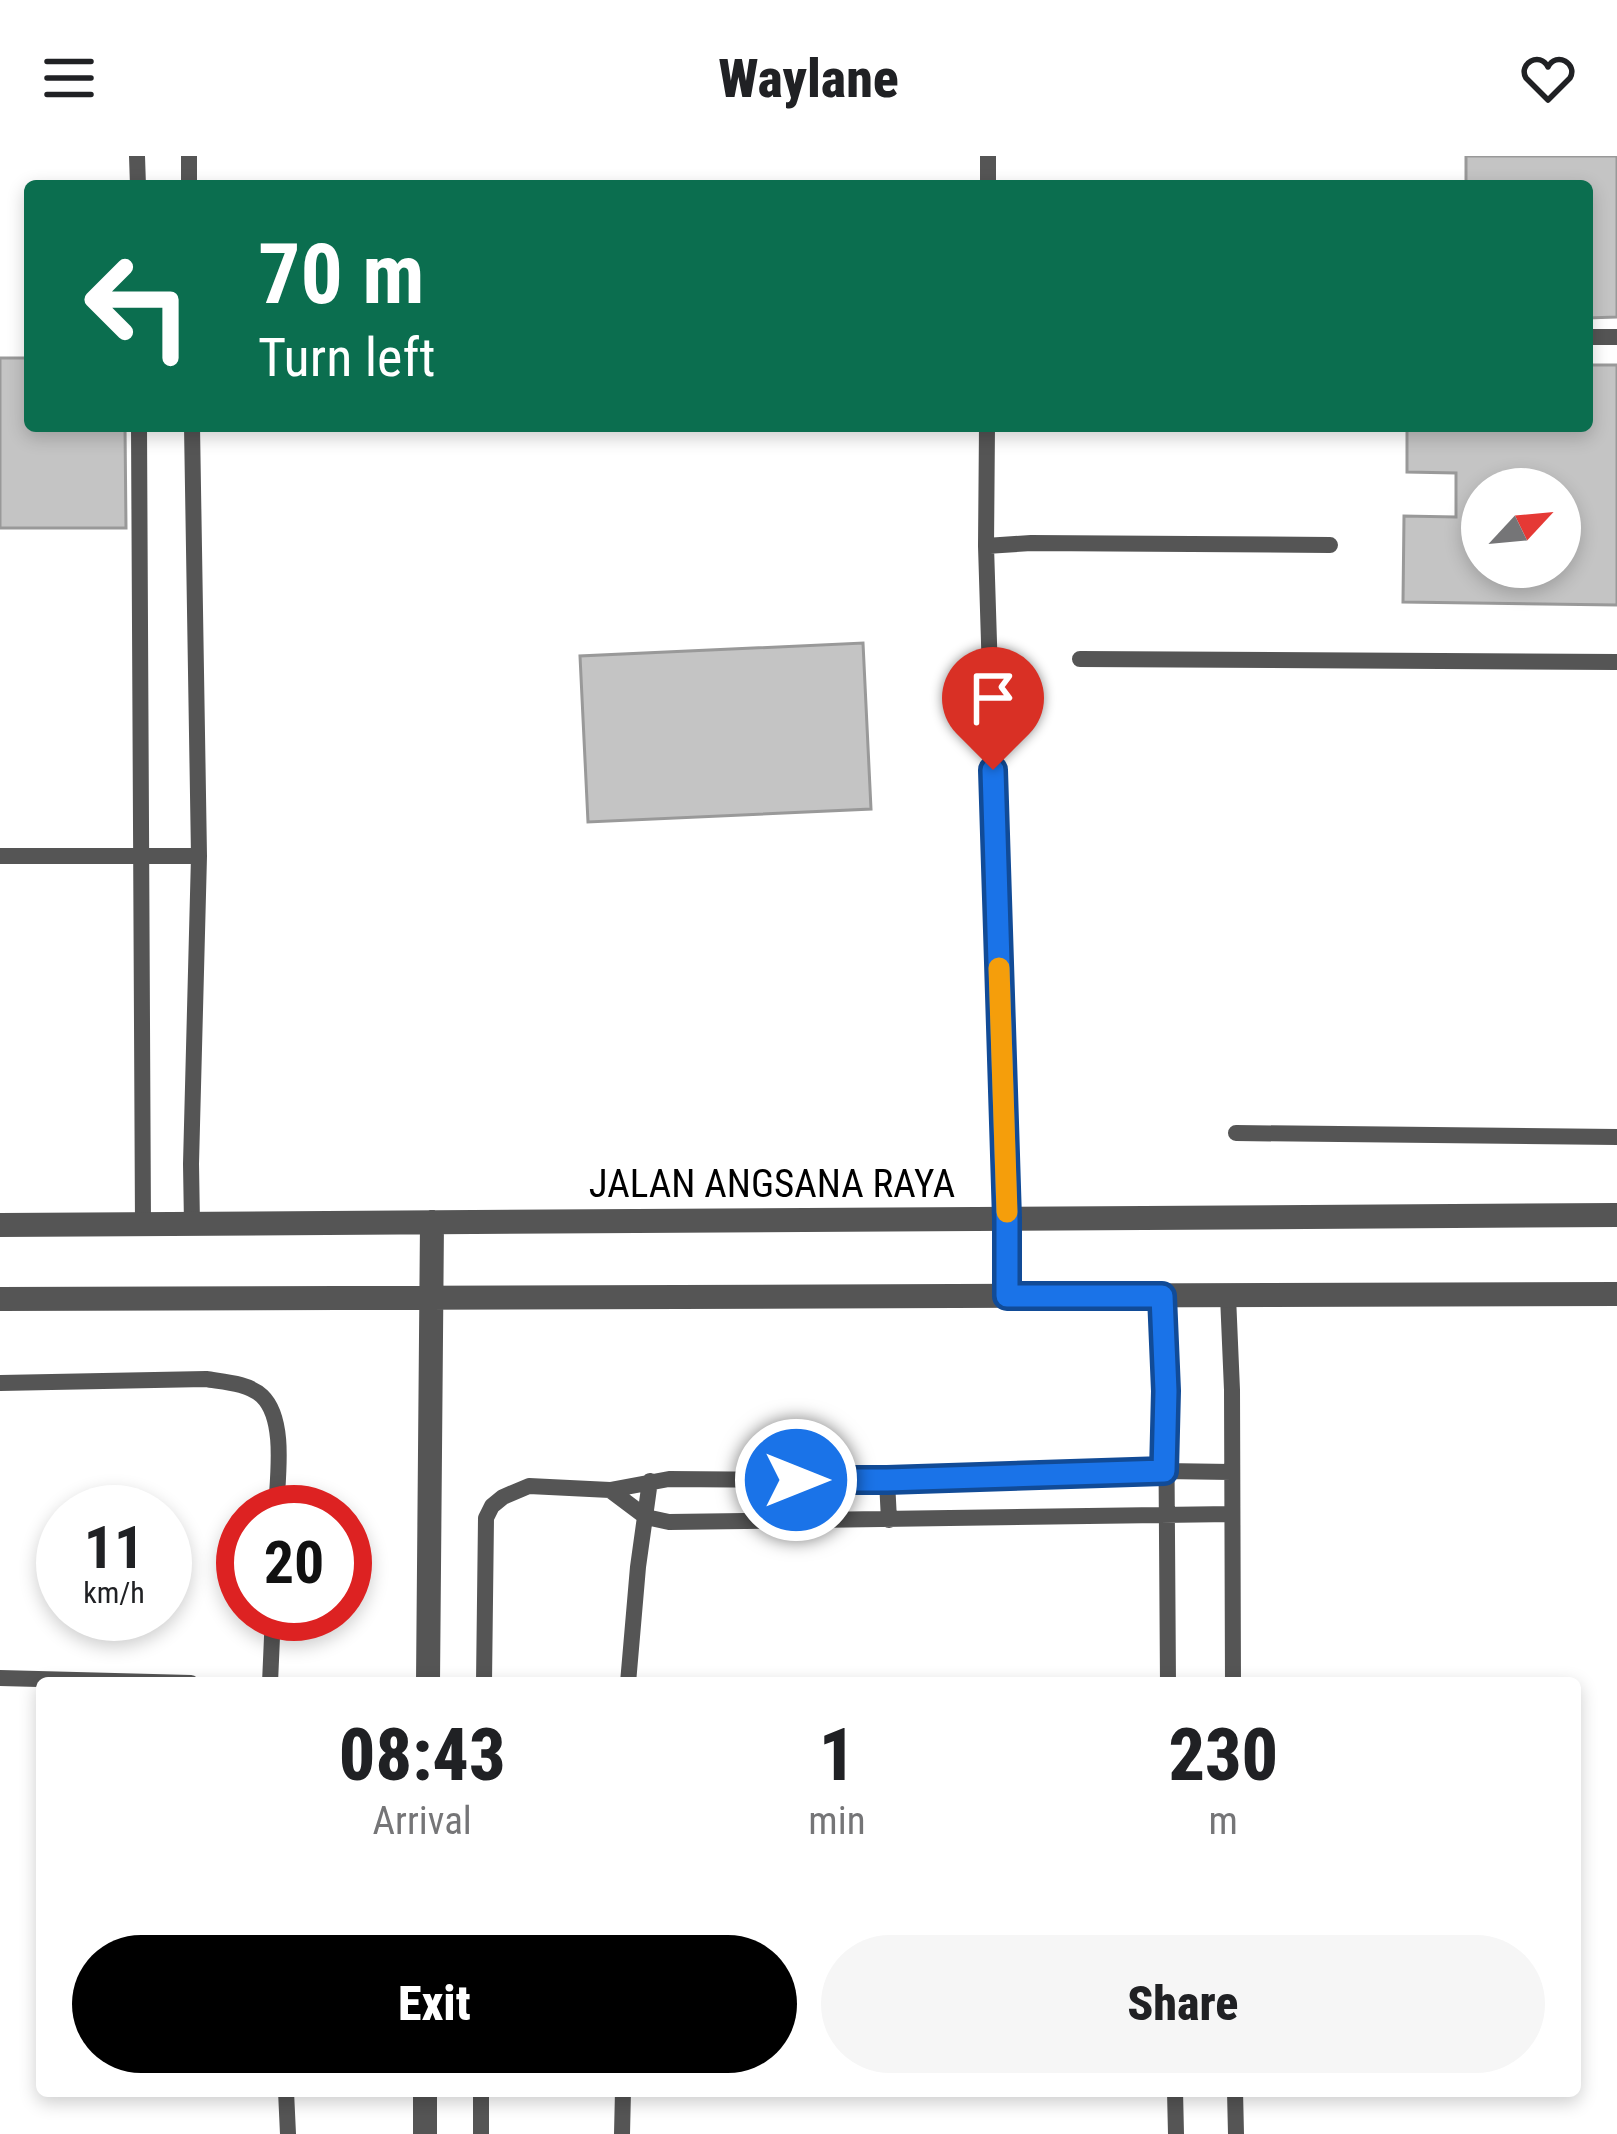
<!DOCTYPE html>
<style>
body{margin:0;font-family:"Roboto Condensed",sans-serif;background:#f6f6f6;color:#202124;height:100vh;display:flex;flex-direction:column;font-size:45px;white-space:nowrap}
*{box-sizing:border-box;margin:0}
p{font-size:39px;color:#757577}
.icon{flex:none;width:66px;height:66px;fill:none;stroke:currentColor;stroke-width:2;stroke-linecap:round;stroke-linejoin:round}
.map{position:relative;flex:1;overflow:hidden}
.panel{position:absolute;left:36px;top:1521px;width:1545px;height:420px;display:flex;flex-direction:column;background:#fff;border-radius:12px;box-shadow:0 6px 18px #0003}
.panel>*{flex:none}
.hud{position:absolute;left:24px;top:24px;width:1569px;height:252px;border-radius:12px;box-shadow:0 6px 18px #0003;background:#0b6e4f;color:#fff;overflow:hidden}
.needle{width:78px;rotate:64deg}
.fabs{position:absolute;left:1461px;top:312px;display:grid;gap:24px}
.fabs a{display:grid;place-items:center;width:120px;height:120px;border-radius:50%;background:#fff;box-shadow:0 6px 18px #0003;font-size:60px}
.speed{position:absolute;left:36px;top:1329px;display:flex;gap:24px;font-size:60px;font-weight:700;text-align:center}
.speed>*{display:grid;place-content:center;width:156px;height:156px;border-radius:50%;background:#fff;box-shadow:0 6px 18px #0003;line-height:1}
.speed small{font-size:30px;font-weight:400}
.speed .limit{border:18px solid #d22;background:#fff;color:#111}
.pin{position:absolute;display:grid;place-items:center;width:102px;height:102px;color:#fff;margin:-123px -51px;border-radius:50% 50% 50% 0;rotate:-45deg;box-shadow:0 0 12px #0007}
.pin .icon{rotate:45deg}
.me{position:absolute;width:132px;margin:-66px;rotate:90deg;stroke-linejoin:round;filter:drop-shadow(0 0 9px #0008)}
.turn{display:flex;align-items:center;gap:42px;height:252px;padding:0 36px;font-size:54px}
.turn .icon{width:156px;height:156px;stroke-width:2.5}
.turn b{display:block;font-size:84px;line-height:102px}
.eta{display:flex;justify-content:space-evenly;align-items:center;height:204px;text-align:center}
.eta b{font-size:72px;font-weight:800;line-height:84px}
.action{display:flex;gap:24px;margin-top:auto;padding:24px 36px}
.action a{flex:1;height:138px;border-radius:72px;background:#000;color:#fff;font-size:48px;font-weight:800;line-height:138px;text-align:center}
.action a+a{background:#f6f6f6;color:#202124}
header{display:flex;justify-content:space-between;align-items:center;height:156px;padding:0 36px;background:#fff;font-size:54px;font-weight:800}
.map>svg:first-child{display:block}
.building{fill:#c4c4c4;stroke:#999;stroke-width:3;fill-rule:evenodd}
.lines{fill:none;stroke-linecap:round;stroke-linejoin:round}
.lane{stroke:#555;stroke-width:16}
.street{stroke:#555;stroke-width:24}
.route-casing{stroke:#114b97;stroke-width:30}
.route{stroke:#1a73e8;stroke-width:21}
.slow{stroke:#f59e0b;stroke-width:21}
.labels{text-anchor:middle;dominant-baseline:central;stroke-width:9;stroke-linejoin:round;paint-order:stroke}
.street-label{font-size:39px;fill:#000;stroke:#fff}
</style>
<header><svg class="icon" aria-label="menu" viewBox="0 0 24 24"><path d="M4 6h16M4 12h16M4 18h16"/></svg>Waylane<svg class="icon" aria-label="heart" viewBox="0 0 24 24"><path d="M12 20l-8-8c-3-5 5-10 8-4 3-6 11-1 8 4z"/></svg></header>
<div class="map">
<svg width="1617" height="1978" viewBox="0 0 1617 1978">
<rect width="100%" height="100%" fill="#fff"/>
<path class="building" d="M1466,0H1617V161L1587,162V30H1466Z
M0,202H30V270H125L126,372H0Z
M1587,209H1617V449L1403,446L1404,360L1456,361V317L1407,316V270H1587ZM1482,333H1560V411H1482Z
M863,487L871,653L588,666L580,500Z"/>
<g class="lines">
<path class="lane" d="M137,0L138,30
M189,30V0
M988,30V0
M1587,181H1617
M139,270L143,1068
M192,270L199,700L191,1008L192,1068
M987,270L986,390L1007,1063V1140
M986,390L1031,387L1330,389
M1080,503L1617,506
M0,700H199
M1236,977L1617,981
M1162,1140L1166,1235L1168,1527
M1228,1140L1232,1234L1233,1527
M0,1227L206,1223C224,1226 248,1227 262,1240C287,1264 277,1324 276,1356
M887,1325L889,1364
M610,1334L646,1361L669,1366L1232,1358
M0,1522L191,1527
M270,1527L273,1458
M484,1527L486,1362L492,1350L503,1341L529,1330L610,1334L669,1323L887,1325L1164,1315L1231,1316
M628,1527L638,1411L650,1325
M286,1935L288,1978
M481,1935V1978
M1175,1935L1176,1978
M1235,1935L1236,1978
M622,1978L623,1935"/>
<path class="street" d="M0,1069L1617,1059
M0,1143L1617,1138
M428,1527L432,1066
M425,1978V1935"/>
</g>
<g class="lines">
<defs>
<path id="route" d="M796,1324H887L1164,1315L1166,1235L1162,1140H1007V1063L993,614"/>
</defs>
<use href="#route" class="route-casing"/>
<use href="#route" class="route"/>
<path class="slow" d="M999,812L1007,1056"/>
</g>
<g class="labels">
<g class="street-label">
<text x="772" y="1028">JALAN ANGSANA RAYA</text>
</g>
</g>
</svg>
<div class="fabs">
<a><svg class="needle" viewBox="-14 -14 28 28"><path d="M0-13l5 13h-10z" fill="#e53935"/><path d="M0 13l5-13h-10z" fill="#757577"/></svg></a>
</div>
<div class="speed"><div>11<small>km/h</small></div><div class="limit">20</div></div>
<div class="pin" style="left:993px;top:614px;background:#d93025"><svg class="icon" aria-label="arrive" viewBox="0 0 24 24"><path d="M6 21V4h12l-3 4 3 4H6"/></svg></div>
<svg class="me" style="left:796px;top:1324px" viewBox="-20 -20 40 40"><circle r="17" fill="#1a73e8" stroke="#fff" stroke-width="3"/><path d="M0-11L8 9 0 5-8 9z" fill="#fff"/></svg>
<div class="hud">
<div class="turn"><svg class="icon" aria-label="left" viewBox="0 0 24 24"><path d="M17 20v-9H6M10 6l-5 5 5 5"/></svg><div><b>70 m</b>Turn left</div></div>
</div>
<section class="panel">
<div class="eta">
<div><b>08:43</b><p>Arrival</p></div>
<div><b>1</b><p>min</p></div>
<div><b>230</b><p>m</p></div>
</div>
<div class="action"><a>Exit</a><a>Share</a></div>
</section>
</div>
